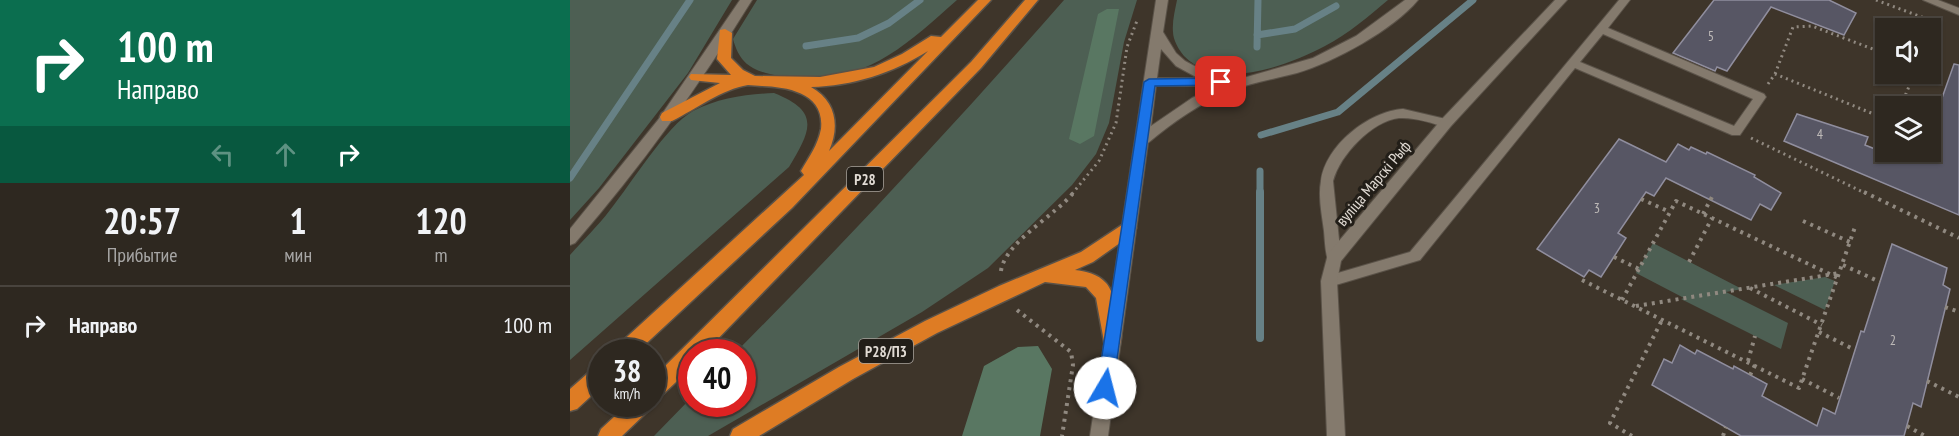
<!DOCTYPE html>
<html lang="ru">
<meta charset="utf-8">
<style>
body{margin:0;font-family:"PT Sans Narrow",sans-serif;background:#363029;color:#f1f3f6;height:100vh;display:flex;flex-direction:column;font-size:22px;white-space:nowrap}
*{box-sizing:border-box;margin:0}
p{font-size:20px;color:#a7a6a5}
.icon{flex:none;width:33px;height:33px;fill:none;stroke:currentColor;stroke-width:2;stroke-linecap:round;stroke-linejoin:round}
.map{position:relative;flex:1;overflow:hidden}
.details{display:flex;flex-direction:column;background:#2e2820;width:570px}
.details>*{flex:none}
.banner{background:#0b6e4f;color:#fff;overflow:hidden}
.controls{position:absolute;left:1305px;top:18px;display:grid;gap:12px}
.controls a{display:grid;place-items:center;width:66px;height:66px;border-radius:0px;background:#2e2820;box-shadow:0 2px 4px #0004,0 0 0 2px #49443e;font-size:30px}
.speed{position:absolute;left:18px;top:339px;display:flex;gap:12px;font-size:30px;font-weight:700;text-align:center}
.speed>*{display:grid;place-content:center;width:78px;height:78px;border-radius:50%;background:#2e2820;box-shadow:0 2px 4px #0004,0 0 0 2px #49443e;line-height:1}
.speed small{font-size:15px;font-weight:400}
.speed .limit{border:9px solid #d22;background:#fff;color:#111}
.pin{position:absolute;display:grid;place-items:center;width:51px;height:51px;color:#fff;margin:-26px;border-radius:12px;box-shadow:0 3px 9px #0006}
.me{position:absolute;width:66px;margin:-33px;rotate:8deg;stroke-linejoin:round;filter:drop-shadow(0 0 4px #0008)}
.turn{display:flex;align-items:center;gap:21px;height:126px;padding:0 18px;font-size:27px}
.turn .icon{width:78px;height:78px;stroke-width:2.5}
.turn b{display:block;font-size:42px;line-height:51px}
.lanes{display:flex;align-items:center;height:57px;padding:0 18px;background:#0003;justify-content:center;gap:30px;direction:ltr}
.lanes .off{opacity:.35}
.eta{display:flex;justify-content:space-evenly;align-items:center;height:102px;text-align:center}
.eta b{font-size:36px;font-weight:800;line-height:42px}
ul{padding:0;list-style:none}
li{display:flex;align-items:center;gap:18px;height:78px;padding:0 18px;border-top:2px solid #49443e}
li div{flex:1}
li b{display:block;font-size:22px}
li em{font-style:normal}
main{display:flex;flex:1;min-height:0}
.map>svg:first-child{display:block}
.green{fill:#4d5f53}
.forest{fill:#597762}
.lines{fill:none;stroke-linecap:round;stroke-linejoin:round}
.stream-far1{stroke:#678186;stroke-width:7}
.stream{stroke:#678186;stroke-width:8}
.building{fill:#575664;stroke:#908e9e;stroke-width:1.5}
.service-casing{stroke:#5a5248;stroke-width:2}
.minor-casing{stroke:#5a5248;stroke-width:2}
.tertiary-casing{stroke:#5a5248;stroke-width:2}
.trunk-casing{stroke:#5a5248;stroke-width:3}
.path-far1{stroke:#908980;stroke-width:3;stroke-dasharray:2 4;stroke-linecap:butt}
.path{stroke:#908980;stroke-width:4;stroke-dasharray:3 5;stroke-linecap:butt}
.service{fill:#847a6d;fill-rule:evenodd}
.minor{fill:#847a6d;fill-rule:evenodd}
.tertiary{fill:#847a6d;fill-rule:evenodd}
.trunk{fill:#de7c24;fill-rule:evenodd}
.route{fill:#1a73e8;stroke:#114b97;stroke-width:1.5}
.labels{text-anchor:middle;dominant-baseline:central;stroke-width:6;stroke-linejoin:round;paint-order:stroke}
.number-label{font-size:14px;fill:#bebab8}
.shield{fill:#221e18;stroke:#a8a29c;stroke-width:1.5}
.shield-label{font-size:15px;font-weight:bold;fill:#e1dbd4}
.street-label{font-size:16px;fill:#e1dbd4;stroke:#221e18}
</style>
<main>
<section class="details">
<div class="banner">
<div class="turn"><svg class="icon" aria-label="right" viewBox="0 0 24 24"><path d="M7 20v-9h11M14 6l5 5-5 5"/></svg><div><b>100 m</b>Направо</div></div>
<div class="lanes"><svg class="icon off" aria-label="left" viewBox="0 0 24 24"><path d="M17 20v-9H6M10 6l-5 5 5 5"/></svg><svg class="icon off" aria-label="ahead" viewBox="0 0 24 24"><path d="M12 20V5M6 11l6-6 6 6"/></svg><svg class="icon" aria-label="right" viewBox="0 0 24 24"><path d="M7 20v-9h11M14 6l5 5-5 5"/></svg></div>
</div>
<div class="eta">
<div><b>20:57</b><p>Прибытие</p></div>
<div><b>1</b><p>мин</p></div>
<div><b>120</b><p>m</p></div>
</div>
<ul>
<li><svg class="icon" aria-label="right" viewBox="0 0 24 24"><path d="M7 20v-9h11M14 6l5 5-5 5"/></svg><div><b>Направо</b></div><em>100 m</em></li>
</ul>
</section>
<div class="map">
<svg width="1389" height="436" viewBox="0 0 1389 436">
<rect width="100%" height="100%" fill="#3e352a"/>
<path class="green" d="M0,0H162L118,73L29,188L0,220Z
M187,0H387C332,49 289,90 209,76C183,71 170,65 163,39Z
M494,0H567L554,42L539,123L526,154L502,185L418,268L352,312L138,436H84L121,398L122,404H172V352H166C279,238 388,121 494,0Z
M607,0H818C799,16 778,34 755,46C717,66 649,92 614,56C609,50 603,40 603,32C602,22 605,10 607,0Z
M204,93C252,112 240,131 219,167L0,360V255C13,240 28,226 40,210C61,184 97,125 123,111C148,98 177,94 204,93Z
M1083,243L1172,289L1156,292L1218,323L1211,349L1111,299L1114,298L1066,273Z
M1255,277L1265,281L1255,310L1204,285Z"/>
<path class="forest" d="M537,9H549L524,136L510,144L499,139L528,14Z
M468,346L482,369L470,436H392L414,366L448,347Z"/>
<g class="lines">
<path class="stream-far1" d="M687,35L725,29L766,6
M236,46L288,38L319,23L350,0
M687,47L688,0
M691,135L768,112L903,0
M690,171V194
M0,178L120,0"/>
<path class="stream" d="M690,192V338"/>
</g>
<path class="building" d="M1144,0H1259L1286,13L1274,35L1201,7L1157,71L1147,67L1145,71L1103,53Z
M1384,64L1389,65V215L1214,141L1227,114L1298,137L1295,145L1340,163L1343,152L1353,156L1355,152H1360V132Z
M1049,139L1096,162L1108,144L1119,150L1121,147L1136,154L1137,152L1185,175L1184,177L1211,193L1201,210L1190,204L1181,220L1096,178L1084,196L1076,192L1048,233L1056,238L1031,277L1019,270L1014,277L967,249Z
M1322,244L1377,268L1373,285L1380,289L1351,407L1343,403L1334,436H1171L1082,385L1094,359L1102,363L1110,345L1125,354L1127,350L1163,369L1164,366L1197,384L1192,396L1247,426L1253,408L1265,414L1291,331L1294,332Z"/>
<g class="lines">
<defs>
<path id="service" d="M1049,0H1060L1038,28L1194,94L1196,97L1170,135H1162L1005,68L850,260L759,287L754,285L752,281L754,277L840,252ZM1033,34L1183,99L1164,126L1010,62Z
M1353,0H1368L1389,8V15Z
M833,109L880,120L882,123L876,127C861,123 845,117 829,118C802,121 770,155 763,181L771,259L769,263L764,265L759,263C755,254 755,241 754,231C752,215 748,197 751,181C755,146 799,111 833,109Z"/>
<path id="minor" d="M985,0H997L881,126L771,261L767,281L775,436H757L751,281L758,254L871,120Z"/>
<path id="tertiary" d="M170,0H182C129,86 71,167 5,243L0,245V229L88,120Z
M586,0H598L593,32L606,53L615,61L634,71L673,78L743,58L786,36L835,0H848C823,30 764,62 727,73C704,79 681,83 660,91C630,103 603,122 578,143L538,436H520ZM591,49L606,66L628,78H587ZM645,82L654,83L622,98L581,126L586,86H639Z"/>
<path id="trunk" d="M408,0H421L222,208L67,352H45L47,346L234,175L231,171C239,157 248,145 251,129C255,93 218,87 192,86C188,86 182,85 178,85C152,89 126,109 102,121H92L90,117L92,113L150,83L121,80L119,77L121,74L161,75L147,59L150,30L155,29L162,33L161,58L173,70L185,76L250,77L304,67L332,54L361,36L371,37ZM358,51L259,151C270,126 266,101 241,87C282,86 323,73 358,51Z
M455,0H468L411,68L135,352H122V367L89,398L82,401V379L401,62Z
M558,221L564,223L566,228L564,233L523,262L505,270C515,271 528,274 536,283C546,294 555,333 549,347L542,349L535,347L526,298L516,287L475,282L367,333L283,379L189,436H160L163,429L269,367L355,321L429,286L511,252Z
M32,364V386L7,409L0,411V389L25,367Z
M58,404H81L78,411L52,436H28L31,429Z"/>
</defs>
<use href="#service" class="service-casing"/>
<use href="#minor" class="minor-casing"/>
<use href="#tertiary" class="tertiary-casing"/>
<use href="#trunk" class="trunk-casing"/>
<path class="path-far1" d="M1306,0L1365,22L1360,33
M1205,74L1223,27L1242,26L1316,54
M1198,84L1205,74L1316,119
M1331,106L1344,74
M1181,138L1297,194
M502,194L529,161L546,123L557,47L568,18"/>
<path class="path" d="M1294,192L1389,238
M1071,199L1100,212
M1133,214L1143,195
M1233,221L1280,242
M1044,257L1069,269
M1119,262L1142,218
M1273,265L1310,282
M431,271C435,242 486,215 504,192
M1012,280L1229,388L1285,227
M1180,288L1252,325
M1052,300L1106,201L1268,278
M1066,306L1270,273
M1375,307L1389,312
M447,310L501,352L503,365L492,436
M1249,332L1285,350
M1178,361L1185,336
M1180,375L1185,365
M1232,379L1269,398
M1357,381L1389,397
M1337,426L1355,436
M1062,436L1040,423L1092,320
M1153,436L1156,427"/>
<use href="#service" class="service"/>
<use href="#minor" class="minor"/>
<use href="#tertiary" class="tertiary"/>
<use href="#trunk" class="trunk"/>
</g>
<path class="route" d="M651,78L657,82L655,85L585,86L543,388L541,394L535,396L530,394L527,388L574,82L579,79Z"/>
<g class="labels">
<g class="number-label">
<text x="1141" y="36">5</text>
<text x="1250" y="134">4</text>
<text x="1027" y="208">3</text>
<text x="1323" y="340">2</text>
</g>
<g class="shield">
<rect x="277" y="167" width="36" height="24" rx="4.5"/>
<rect x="289" y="339" width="54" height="24" rx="4.5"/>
</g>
<g class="shield-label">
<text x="295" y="179">Р28</text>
<text x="316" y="351">Р28/П3</text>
</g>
<g class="street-label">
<text transform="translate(803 183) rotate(-50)">вуліца Марскі Рыф</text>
</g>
</g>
</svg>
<div class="controls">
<a><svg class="icon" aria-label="sound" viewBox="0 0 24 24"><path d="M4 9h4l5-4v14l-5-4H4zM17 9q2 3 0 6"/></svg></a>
<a><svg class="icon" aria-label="layers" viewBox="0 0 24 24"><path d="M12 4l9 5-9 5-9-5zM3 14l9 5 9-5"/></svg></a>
</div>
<div class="speed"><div>38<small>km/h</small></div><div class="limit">40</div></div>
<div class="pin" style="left:651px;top:82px;background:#d93025"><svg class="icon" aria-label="arrive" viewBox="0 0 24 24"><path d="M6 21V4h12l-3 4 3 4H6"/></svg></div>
<svg class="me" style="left:535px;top:388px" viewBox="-20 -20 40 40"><circle r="19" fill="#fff"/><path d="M0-13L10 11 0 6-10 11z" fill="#1a73e8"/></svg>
</div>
</main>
